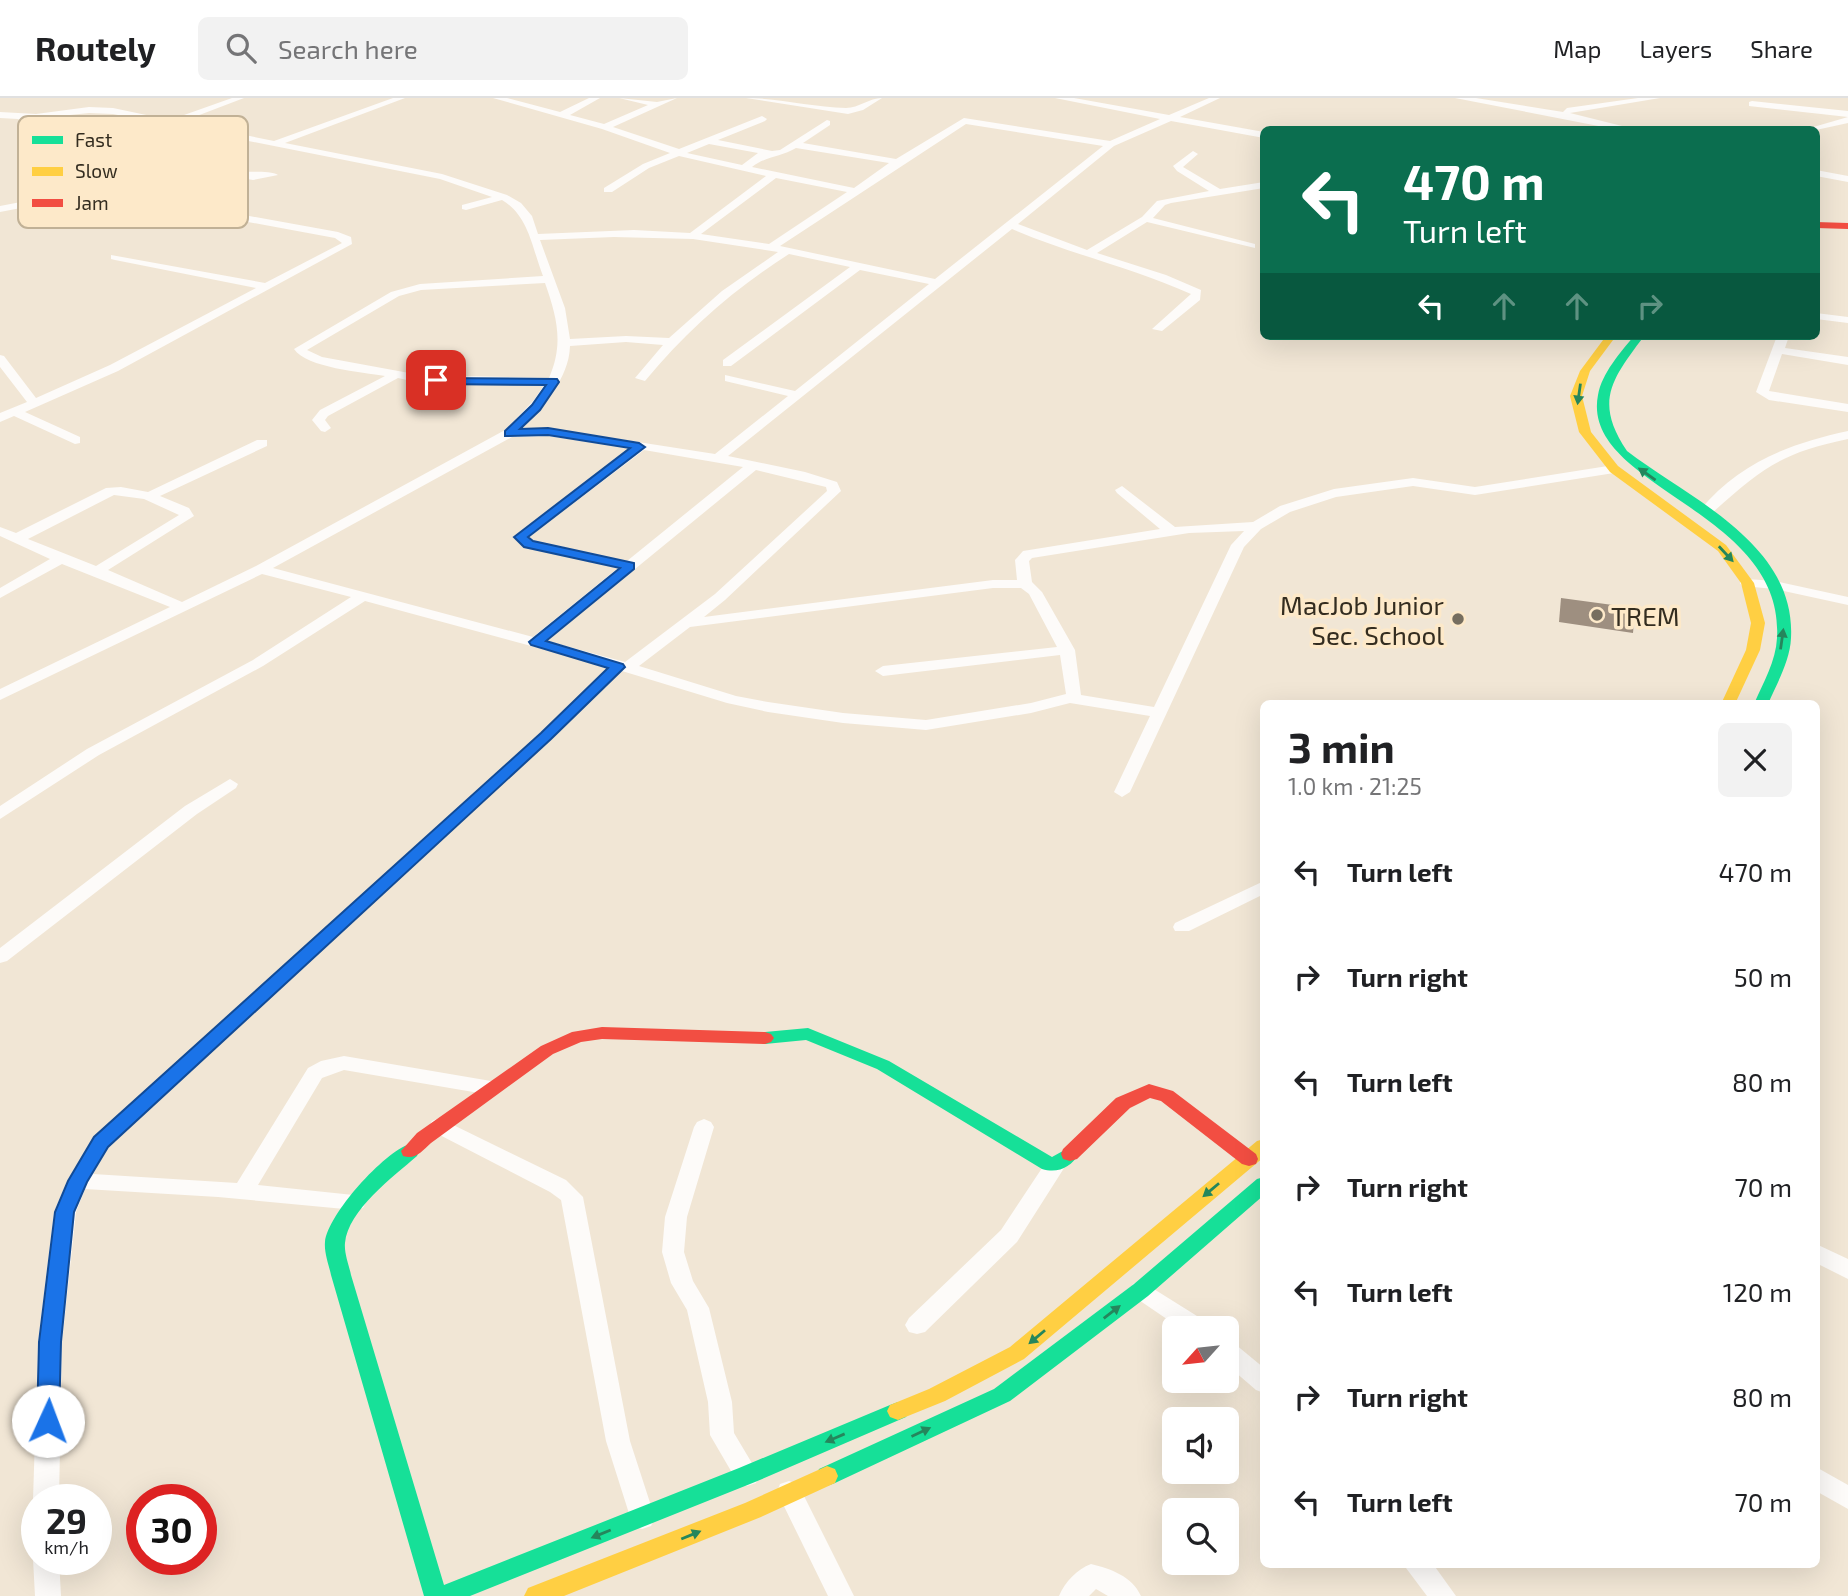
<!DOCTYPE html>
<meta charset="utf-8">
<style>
body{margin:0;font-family:"Exo 2",sans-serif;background:#f2f2f2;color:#202124;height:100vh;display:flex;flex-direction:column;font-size:26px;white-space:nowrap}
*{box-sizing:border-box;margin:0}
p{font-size:23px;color:#757577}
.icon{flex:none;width:38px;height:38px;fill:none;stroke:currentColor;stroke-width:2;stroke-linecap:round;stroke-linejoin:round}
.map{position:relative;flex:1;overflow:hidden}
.sheet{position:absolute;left:1260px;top:602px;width:560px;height:868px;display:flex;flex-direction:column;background:#fff;border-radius:10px;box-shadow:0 7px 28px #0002}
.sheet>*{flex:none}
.top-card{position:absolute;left:1260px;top:28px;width:560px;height:214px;border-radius:10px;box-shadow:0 7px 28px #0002;background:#0b6e4f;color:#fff;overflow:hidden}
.needle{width:46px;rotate:243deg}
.tools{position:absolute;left:1162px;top:1218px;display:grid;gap:14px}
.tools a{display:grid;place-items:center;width:77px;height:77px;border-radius:10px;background:#fff;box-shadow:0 7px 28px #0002;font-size:35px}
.speed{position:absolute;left:21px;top:1386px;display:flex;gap:14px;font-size:35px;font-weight:700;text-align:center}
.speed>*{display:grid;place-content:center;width:91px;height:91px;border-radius:50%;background:#fff;box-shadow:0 7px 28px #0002;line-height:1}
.speed small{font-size:18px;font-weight:400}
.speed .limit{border:10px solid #d22;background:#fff;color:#111}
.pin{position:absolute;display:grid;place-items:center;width:60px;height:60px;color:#fff;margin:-30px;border-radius:14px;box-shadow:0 4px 10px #0006}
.me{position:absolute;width:77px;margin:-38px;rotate:2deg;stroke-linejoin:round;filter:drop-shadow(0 0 5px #0008)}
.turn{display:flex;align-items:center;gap:24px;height:147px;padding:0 28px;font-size:32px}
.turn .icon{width:91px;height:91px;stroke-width:2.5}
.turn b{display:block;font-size:49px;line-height:60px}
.lanes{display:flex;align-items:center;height:66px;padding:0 28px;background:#0003;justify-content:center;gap:35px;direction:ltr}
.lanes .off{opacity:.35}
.round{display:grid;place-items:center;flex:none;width:74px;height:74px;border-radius:10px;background:#f2f2f2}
.head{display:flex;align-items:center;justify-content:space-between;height:119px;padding:0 28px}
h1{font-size:42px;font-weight:700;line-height:52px}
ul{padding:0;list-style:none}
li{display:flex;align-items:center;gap:21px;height:105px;padding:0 28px}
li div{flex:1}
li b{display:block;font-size:26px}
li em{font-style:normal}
header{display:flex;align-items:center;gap:42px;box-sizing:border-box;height:98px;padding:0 35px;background:#fff;border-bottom:2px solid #e0e0e0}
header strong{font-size:33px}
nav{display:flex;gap:38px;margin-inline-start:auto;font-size:24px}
.search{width:490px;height:63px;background:#f2f2f2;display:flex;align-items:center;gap:18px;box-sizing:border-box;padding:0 24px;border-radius:10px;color:#757577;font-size:26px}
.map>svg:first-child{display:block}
.building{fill:#9e8f80}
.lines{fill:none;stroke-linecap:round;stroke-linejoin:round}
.street{fill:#fdfbf9;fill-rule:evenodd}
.fast{fill:#16e098;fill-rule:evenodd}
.slow{fill:#ffcf43;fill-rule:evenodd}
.jam{fill:#f24e42;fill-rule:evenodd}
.oneway{fill:#25865c}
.route{fill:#1a73e8;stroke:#114b97;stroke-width:2}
.poi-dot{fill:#766e5f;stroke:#fde9c9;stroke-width:2.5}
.labels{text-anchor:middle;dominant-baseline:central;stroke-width:7;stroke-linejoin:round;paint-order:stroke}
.poi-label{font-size:26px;fill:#342d20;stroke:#fde9c9;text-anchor:end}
.key{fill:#fde9c9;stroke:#c1b196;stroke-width:2}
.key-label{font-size:19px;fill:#342d20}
</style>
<header>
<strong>Routely</strong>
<div class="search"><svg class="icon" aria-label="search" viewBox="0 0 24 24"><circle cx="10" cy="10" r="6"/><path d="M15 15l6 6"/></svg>Search here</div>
<nav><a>Map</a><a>Layers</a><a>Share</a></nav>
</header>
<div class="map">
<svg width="1848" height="1498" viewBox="0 0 1848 1498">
<rect width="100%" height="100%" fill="#f1e6d5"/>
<path class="building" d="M1561,500L1635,510L1633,535L1559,524Z"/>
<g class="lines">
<path class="street" d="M232,0H244L181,24L274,43L393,0H405L285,45L442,76L507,97L521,105L532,118L538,136L634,132L690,135L766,78L679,58L649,70L612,94H604V90L643,66L670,55L602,31L493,0H507L560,14L589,0H600L570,17L604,26L648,7L619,0L657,4L677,0L613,29L679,51L762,18L767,21L765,23L718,42L772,53L780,52L827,22L830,23V27L803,45L896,61L964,20L1110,43L1160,21L1055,0H1074L1169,17L1209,0H1220L1180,19L1264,34V40L1171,23L1114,48L1018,126L1087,152L1142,119L1157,103L1209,93L1177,73L1173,68L1193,53L1198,56L1183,69L1220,91L1264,84V90L1171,105L1165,107L1153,120L1255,146V150L1147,124L1097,155L1166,177L1201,192L1200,202L1162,233L1152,231L1191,196C1133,170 1070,156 1012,131L728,358L805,374L837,384L841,393L725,502L704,519L993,482H1017L1015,462L1023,453L1160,431L1117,395L1115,392L1122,388L1175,429L1253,424L1280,408L1334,391L1413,380L1475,389L1614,367L1621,371L1614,375L1475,397L1413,388L1336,399L1290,414L1261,431L1244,449L1130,694L1122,699L1114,694L1150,618L1070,605L1031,615L926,632L843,625L768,614L727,605L622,573L108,1049L93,1076L237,1085L308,970L321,963L344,958L491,983L498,985L501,990L498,995L491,997L344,972L322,980L258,1087L363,1098L366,1104L363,1110L355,1112L218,1099L85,1091L76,1114L62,1244L59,1402H37V1409L33,1402L38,1244L54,1114L67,1083L94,1039L540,635L609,569L365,503L263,568L99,657L0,721V708L87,651L253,562L351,499L262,476L0,602V591L170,509L62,466L0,500V490L50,461L0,438V429L16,435L106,390L121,389L148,394L257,342H267V348L160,398L189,410L194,418L108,472L182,504L256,468L505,332L534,302L544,287L420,285L398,280L328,318L325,322L331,330L325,334L321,333L312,322L320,312L385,278C362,274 307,270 294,251L391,194L420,186L543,178C532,150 529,118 502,102L466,112L462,111V107L492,99L440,81L113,16L89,15L31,21L45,30C109,46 171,61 236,73C247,75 271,72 278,77L253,82L154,64L39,34L18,21L0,20V14L36,16L89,9L113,10L170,22ZM966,26L1103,48L935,181L780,148ZM709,46L758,55L742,67L687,55ZM796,50L889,65L854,90L752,69C766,58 781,59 796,50ZM776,80L847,94L769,146L701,136ZM614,139L693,141L778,154L722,193L669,240L626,238L570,241L565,210L540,142ZM789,156L850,169L723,262V268H731L860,172L929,186L795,293L725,277V283L788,298L715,356L548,330L520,331C542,308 569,282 570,248L626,244L663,247L635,280L645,283C687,232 734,191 789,156ZM545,185C557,219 564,246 549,280L420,277L322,259L307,252L399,198L421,192ZM548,338L630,350L513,439L523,449L618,470L533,539L273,470L512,339ZM644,352L743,369L627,463L533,443L529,439ZM756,372L826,389L827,393L715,496L625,564L547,543ZM114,397L144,401L179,417L96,468L28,441ZM1244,433L1231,447L1154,609L1081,597L1075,552L1042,494L1032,484L1029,463L1032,460L1189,435ZM993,490H1021L1029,496L1057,549L883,568L875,573L883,578L1060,557L1066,596L1031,605L926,622L843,615L768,604L736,598L639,568L690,529Z
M746,0C779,0 812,9 846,10C859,10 869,0 882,0L863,12L848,16Z
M1455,0H1476L1563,14L1567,10L1638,0H1660L1570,15L1638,32H1619Z
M1752,3L1848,13V19L1749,8V4Z
M1848,19V25L1816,32H1803Z
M1816,72L1848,78V84L1816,78Z
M104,88L194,108L338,134L351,139L352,146L118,273L25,314L80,339V345L75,346L14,318L0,324V315L27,304L0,269V257L4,258L36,300L110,267L256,190L115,162L111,161V157L265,185L342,145L335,140L194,114L104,94L0,114V108Z
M1816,215L1848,219V225L1816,221Z
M1777,238H1789L1785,250L1848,259V267L1782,256L1769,293L1848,306V314L1769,302L1756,294Z
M1848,333V341C1781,355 1762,370 1712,415H1702L1700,412C1740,364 1789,346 1848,333Z
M1747,481L1775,483L1848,499V507L1775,491L1742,488L1740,485L1742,482Z
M230,681L238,686L236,690L197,716L7,863L0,865V850L185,708Z
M1264,783V796L1189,833H1175L1173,829L1175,825Z
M439,1020L566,1082L583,1099L630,1343L655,1420L651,1428L642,1431L633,1428L606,1343L561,1102L550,1094L432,1033L429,1028L432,1023Z
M704,1021L711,1024L714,1029L687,1119L684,1154L693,1183L709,1210L732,1304L734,1335L759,1377L756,1385L747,1388L738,1385L710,1337L708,1304L687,1212L671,1185L662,1154L665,1119L694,1029L697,1024Z
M1055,1059L1062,1061L1066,1067L1017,1144L925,1234L917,1236L909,1234L905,1227L909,1220L1001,1132L1048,1061Z
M1816,1146L1848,1161V1181L1816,1165Z
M1141,1183L1205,1223L1208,1230H1180L1133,1198L1130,1192L1133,1186Z
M1227,1244L1235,1246L1264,1270V1295L1256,1292L1227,1267Z
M1816,1369L1848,1387V1411L1816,1393Z
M789,1383L798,1386L854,1498H828L777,1394L780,1386Z
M37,1453V1461H59L61,1498H35L33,1461Z
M1091,1466C1111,1471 1132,1478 1141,1498H1108L1096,1491L1089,1498H1059C1065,1484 1077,1471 1091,1466Z
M1403,1466H1433L1456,1498H1427Z"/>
<path class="fast" d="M1634,238H1644C1613,280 1593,303 1627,353C1690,401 1796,446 1791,540C1790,563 1777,585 1768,606H1754C1763,585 1776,563 1777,540C1785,411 1580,390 1598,297C1602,275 1620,255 1634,238Z
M808,930L889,963L1052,1059L1070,1049L1077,1051L1079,1056C1071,1069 1058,1076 1042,1071L877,971L806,942L765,946L759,944L756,940L759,936L765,934Z
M410,1046L417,1048L419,1053L417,1058C393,1079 348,1112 345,1145C344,1155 349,1167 351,1177L444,1487L739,1370L890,1307L898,1304L906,1307L909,1313L906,1319L755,1384L470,1498H424L331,1177C329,1167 324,1155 325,1144C328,1116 384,1054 410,1046Z
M1264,1079V1097L1148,1198L1010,1303L835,1385L827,1388L819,1385L816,1378L819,1371L994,1291L1134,1186L1257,1081Z"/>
<path class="slow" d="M1606,238H1616L1590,273L1582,298L1591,334L1618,368L1726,447L1754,485L1765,525L1760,552L1735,606H1721L1746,552L1751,525L1741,485L1718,453L1610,374L1579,334L1570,298L1580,273Z
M1264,1041V1059L1024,1261L945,1303L898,1322L890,1319L887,1313L890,1307L929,1291L1010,1249L1257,1043Z
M827,1368L835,1371L838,1378L835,1385L761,1419L564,1498H524L528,1490L745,1405Z"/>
<path class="jam" d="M1816,124L1848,125V131L1816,130Z
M602,929L765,934L771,936L774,940L771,944L765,946L602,941L581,944L553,956L431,1045C422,1053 416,1062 403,1058L401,1053L417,1035L541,948L572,934Z
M1149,986L1173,993L1256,1056L1258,1061L1256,1066L1249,1068L1242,1066L1161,1003L1150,1000L1130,1010L1077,1061L1070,1063L1063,1061L1061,1056L1063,1051L1116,1000Z"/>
</g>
<defs><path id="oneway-solid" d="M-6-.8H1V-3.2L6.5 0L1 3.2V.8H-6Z" transform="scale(1.75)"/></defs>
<g class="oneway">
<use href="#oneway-solid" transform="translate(1579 296) rotate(98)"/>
<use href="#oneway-solid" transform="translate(1647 376) rotate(-145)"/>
<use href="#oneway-solid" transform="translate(1726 456) rotate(47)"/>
<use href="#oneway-solid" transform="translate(1782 541) rotate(-82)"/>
<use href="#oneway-solid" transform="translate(1211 1092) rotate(140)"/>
<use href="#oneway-solid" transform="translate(1112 1214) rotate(-38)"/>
<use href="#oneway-solid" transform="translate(1037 1239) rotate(140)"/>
<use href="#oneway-solid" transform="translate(921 1334) rotate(-25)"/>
<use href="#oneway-solid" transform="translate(835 1340) rotate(157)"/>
<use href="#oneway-solid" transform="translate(601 1436) rotate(158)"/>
<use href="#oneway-solid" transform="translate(691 1437) rotate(-22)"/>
</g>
<path class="route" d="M432,280L557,281L559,284L540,312L520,331L548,330L639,345L645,349L528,439L533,443L634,465V471L546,543L623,566L625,569L551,641L108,1049L87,1084L74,1114L61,1244L59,1323L56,1329L48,1332L40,1329L37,1323L39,1244L55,1114L68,1083L94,1039L541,635L608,570L531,547L529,544L620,470L524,449L514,439L630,350L548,337L505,338V333L532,307L546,287L436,286L430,282Z"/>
<g class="poi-dot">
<circle cx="1597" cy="517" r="7"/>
<circle cx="1458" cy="521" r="7"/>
</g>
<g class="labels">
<g class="poi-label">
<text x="1444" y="506">MacJob Junior<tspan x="1444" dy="30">Sec. School</tspan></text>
<text x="1611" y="517" text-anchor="start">TREM</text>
</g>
</g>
<rect x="18" y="18" width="230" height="112" rx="10" class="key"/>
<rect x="32" y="38" width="31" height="8" fill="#16e098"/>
<rect x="32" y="69" width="31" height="9" fill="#ffcf43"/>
<rect x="32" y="101" width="31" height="8" fill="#f24e42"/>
<g class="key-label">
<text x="75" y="49">Fast</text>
<text x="75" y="80">Slow</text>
<text x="75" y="112">Jam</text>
</g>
</svg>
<div class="tools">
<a><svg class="needle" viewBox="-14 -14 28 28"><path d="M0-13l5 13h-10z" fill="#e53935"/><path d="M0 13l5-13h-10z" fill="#757577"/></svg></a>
<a><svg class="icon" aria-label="sound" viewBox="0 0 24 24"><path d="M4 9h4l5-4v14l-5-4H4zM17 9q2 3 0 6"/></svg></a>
<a><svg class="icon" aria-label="search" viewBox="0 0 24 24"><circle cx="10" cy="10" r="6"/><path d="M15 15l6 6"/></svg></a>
</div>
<div class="speed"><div>29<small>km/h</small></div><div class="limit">30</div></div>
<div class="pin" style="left:436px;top:282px;background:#d93025"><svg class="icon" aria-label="arrive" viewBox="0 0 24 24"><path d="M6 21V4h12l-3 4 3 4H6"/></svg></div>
<svg class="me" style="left:48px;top:1323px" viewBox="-20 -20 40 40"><circle r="19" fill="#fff"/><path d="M0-13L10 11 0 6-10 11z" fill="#1a73e8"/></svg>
<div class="top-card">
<div class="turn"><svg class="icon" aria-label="left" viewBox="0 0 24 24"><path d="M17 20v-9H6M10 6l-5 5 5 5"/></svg><div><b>470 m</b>Turn left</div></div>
<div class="lanes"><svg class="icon" aria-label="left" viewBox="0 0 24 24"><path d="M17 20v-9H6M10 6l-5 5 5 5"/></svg><svg class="icon off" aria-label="ahead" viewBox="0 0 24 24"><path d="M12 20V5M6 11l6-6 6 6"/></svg><svg class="icon off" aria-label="ahead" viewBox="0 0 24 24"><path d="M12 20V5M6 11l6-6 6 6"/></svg><svg class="icon off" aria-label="right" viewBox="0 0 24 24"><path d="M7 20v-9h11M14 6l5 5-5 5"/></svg></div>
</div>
<section class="sheet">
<div class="head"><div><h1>3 min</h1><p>1.0 km · 21:25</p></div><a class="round"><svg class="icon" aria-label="close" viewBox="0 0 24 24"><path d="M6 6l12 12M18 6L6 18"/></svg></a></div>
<ul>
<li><svg class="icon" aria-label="left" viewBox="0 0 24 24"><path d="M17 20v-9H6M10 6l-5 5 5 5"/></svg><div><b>Turn left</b></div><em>470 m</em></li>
<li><svg class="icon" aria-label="right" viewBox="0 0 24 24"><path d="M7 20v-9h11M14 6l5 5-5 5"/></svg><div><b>Turn right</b></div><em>50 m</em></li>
<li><svg class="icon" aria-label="left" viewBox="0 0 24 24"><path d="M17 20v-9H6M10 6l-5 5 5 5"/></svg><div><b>Turn left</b></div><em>80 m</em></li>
<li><svg class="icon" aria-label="right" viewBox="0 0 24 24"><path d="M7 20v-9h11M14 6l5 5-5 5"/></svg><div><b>Turn right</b></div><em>70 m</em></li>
<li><svg class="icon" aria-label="left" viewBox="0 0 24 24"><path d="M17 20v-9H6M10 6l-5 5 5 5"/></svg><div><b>Turn left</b></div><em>120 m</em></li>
<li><svg class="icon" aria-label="right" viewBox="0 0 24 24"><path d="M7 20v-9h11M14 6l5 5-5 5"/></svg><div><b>Turn right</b></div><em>80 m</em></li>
<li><svg class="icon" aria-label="left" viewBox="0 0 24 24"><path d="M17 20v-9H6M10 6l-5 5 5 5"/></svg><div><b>Turn left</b></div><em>70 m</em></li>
</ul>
</section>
</div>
